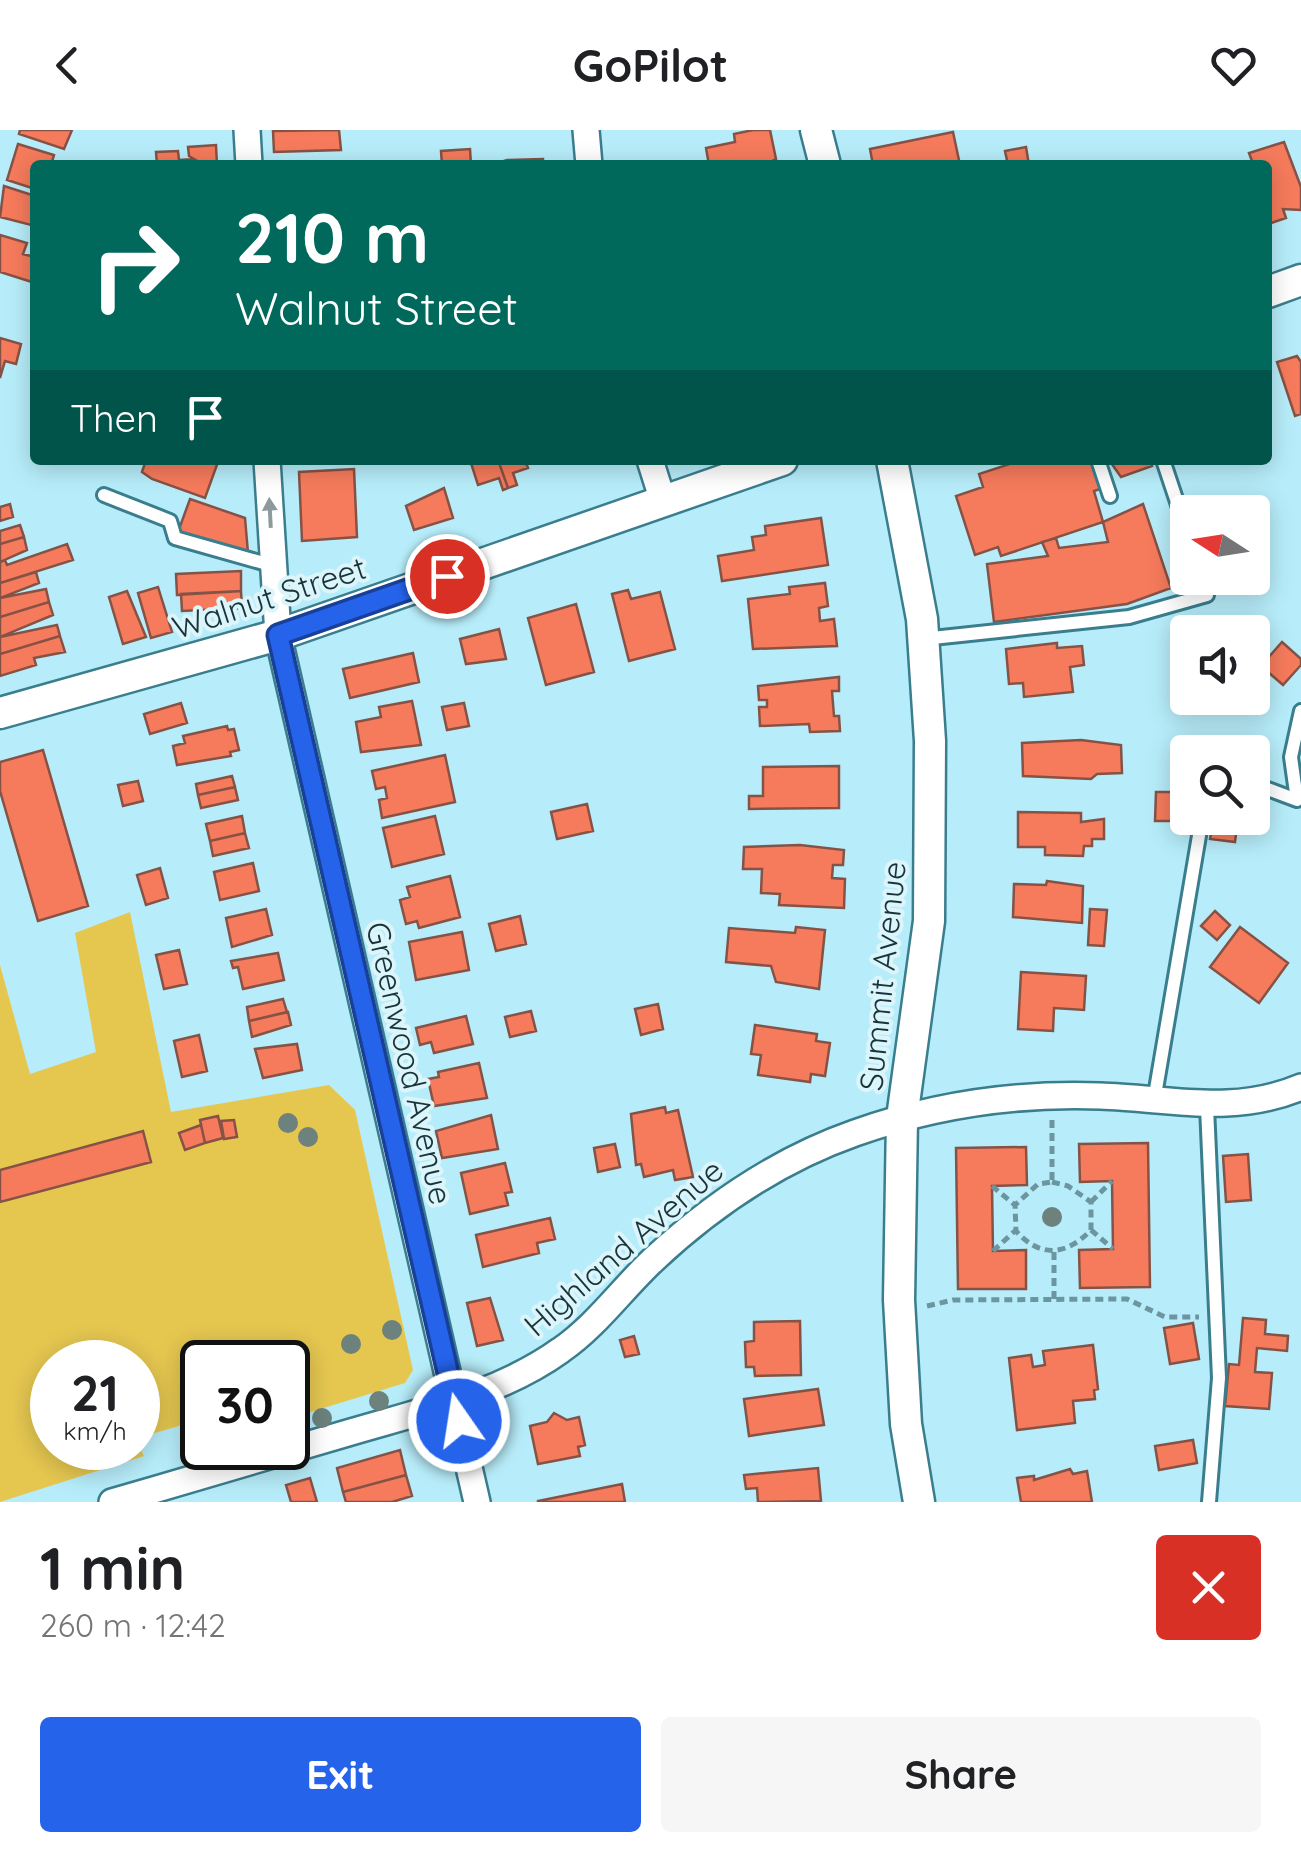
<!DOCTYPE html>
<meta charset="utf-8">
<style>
body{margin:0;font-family:Quicksand,sans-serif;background:#f6f6f6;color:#202124;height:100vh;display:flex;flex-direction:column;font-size:38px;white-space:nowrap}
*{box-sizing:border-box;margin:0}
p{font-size:32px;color:#757577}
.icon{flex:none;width:55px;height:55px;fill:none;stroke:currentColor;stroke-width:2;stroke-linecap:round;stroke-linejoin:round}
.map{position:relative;height:1372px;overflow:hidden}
.side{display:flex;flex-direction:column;background:#fff;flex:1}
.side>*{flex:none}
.guide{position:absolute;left:30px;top:30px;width:1242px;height:305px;border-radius:10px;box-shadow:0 5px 25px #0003;background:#00695c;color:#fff;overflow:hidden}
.needle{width:65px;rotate:282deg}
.buttons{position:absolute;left:1170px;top:365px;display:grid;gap:20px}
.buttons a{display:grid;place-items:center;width:100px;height:100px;border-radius:10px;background:#fff;box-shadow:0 5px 25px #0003;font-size:50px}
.speed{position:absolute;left:30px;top:1210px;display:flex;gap:20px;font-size:50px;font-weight:700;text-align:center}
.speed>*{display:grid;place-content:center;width:130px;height:130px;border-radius:50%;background:#fff;box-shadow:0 5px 25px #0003;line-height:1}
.speed small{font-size:25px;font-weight:400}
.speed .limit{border:5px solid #111;border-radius:15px;background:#fff;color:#111}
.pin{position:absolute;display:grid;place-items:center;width:85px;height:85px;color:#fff;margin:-42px;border:5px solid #fff;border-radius:50%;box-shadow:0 2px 10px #0007}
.me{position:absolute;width:110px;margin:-55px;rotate:347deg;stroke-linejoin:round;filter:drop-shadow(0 0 8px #0008)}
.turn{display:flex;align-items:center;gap:35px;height:210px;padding:0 40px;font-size:45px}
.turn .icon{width:130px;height:130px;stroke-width:2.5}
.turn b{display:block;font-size:70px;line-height:85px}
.then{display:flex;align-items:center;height:95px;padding:0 40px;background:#0003;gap:20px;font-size:38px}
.round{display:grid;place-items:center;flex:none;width:105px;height:105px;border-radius:10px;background:#f6f6f6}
.summary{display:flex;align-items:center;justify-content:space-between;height:170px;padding:0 40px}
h1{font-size:60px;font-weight:800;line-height:75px}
.action{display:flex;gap:20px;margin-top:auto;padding:20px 40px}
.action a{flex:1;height:115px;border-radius:10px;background:#2563eb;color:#fff;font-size:40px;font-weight:800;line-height:115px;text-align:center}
.action a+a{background:#f6f6f6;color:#202124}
header{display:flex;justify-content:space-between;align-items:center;height:130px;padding:0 40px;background:#fff;font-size:45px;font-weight:800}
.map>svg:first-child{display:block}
.green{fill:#e5c750}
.building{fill:#f67b5c;stroke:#865245;stroke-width:2.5}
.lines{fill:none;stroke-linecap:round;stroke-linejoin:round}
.service-casing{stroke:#3a7e8e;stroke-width:18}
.minor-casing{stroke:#3a7e8e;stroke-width:30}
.tertiary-casing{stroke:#3a7e8e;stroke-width:35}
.path{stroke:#6c959f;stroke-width:5;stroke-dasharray:8 5;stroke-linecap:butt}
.service{stroke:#fff;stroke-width:12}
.minor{stroke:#fff;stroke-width:25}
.tertiary{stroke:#fff;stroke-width:30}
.tree{fill:#6d827c}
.oneway{fill:#8c9a9d}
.route-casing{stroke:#184099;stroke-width:25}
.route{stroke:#2563eb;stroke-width:18}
.labels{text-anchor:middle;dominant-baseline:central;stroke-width:8;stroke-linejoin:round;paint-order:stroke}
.street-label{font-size:32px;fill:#18343b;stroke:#dbf5fb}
</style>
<header><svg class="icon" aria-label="back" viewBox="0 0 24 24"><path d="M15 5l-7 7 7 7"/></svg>GoPilot<svg class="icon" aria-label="heart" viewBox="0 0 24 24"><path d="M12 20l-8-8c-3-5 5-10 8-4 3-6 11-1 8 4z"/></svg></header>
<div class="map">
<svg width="1301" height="1372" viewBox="0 0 1301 1372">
<rect width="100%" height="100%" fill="#b7edfa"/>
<path class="green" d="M130,782L171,982L329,955L355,980L413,1240L405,1253L288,1289V1232H202V1316L196,1318L189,1293L138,1308V1232H52V1318L109,1321L138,1315L144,1326L0,1372V1072L151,1031L143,1002L0,1040V835L30,944L96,922L75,803Z"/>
<path class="building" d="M20,0H72L64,19L19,4Z
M339,0L341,20L274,22L273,1Z
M753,0H770L776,29L764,35H709L706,18L735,12L734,4Z
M953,2L960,35H873L870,19Z
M1284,12L1301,57V80L1283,79L1286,88L1268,94V35L1247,32L1252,31L1249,23Z
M18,14L54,25L51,35H35V59L7,50Z
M216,15L217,35H157L156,22L178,21L179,30L194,29L189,26L188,17Z
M1026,17L1029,35H1008L1005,21Z
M470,19L471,35H442L441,21Z
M543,29V35H492L507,30Z
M4,56L35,66V96L0,87Z
M0,105L27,113L23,124L35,127L32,152L0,142Z
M0,208L21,214L16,234L5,231L0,248Z
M1297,226L1301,232V284L1295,286L1277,232Z
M146,330H213L218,332L205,368L152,349L142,342Z
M470,330H498L508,358L503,360L499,348L478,355Z
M498,330H525L528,338L513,343L517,355L508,358Z
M1022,330H1094L1103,358L1094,361L1103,392L1001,426L998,417L975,425L956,366L983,357L979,344Z
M1109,330H1150L1152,336L1121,347Z
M354,339L357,407L302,411L299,342Z
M444,358L453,388L414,400L406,376Z
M190,369L245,388L248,423L178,402Z
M10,374L13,387L0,391V377Z
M1143,374L1171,458L1127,474L994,492L987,434L1048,426L1042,412L1056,408L1059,418L1108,412L1103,392Z
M821,388L828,435L722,451L718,426L754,420L752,407L766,405L765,396Z
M20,395L24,407L0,414V401Z
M24,407L27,420L0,432V414Z
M67,414L73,430L0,453V432L5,430L7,435Z
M241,441V461L177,465L176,444Z
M36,442L39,453L0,468V453Z
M825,453L828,476L819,478L820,491L834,489L837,516L753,519L748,469L790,464L789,457Z
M158,457L172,502L151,508L138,463Z
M46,459L49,472L0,487V468Z
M628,460L631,469L660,462L675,519L629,531L612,464Z
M127,461L146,507L123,514L109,467Z
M241,461L242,478L182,481L181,464Z
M49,472L53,485L0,507V487Z
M576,474L594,542L546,555L528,488Z
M57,495L60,506L0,524V507Z
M499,499L506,529L466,534L460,509Z
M60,506L65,522L34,528L36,535L0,546V524Z
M1282,512L1301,529V535L1283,555L1261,536Z
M1057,513V518L1082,516L1084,535L1070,537L1073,562L1024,567L1023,553L1009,554L1006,519Z
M413,523L419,552L350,568L343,539Z
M839,547V561H832L834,586H839L840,601L810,602L809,594L760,596L759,577H767V570H759L758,556Z
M412,571L421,615L361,622L356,592L381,587L379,577Z
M181,573L187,593L150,604L144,584Z
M464,573L469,596L447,600L442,577Z
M227,596L228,600L234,599L239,620L230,622L231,626L177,635L173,616L185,613L183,606Z
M1081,610L1121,615L1122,643L1097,644L1091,649L1023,646L1022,613Z
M43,620L88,776L38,791L0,661V632Z
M445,625L455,672L382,688L379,670L387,668L385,657L376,659L372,641Z
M839,636V678L749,679V666H763V637Z
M232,646L235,657L198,665L196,654Z
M138,651L143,671L123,676L118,655Z
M235,657L238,670L201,678L198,665Z
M1156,662H1183L1182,691H1155Z
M587,674L593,701L557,709L551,682Z
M1018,682L1081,683V692L1104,689V709H1092V716H1084L1083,726L1045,725V717H1018Z
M242,686L245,703L210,711L206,694Z
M435,686L444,724L392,737L383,698Z
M1214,688H1238L1235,712L1210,709Z
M245,703L249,718L213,726L210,711Z
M800,715L844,720L843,735H833L832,748L845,749L844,778L779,775L780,764L761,763L762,739H743L744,717Z
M253,733L259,761L220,770L214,742Z
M160,738L168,768L146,775L137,745Z
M450,746L460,787L419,798L417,791L406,794L400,770L410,767L407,757Z
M1047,751L1083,756L1082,793L1013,787L1014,754L1046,755Z
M266,779L272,805L232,817L226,788Z
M1090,779L1107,780L1104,816L1088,815Z
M1215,781L1230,795L1217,810L1201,796Z
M520,786L526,814L496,821L489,794Z
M796,797L825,800L819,859L776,852L771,836L726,832L729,798L795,803Z
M1240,797L1288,833L1259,873L1210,837Z
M462,802L469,840L416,850L409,812Z
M179,820L187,854L164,859L156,825Z
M278,823L284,850L243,859L238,837L233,838L231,831Z
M1021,842L1086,846L1084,880L1054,878L1053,901L1018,899Z
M283,869L287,882L249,891L247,877Z
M658,874L663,899L641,905L635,879Z
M531,881L536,901L510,907L505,887Z
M288,882L291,895L252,907L249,891Z
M466,886L473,914L434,923L431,912L420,915L416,898Z
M755,895L817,904L816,911L830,913L825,946L811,944L810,952L758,945L761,925L751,924Z
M199,905L207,941L182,947L174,911Z
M297,914L302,940L263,948L255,919Z
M479,933L487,968L434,976L428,949L439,947L438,942Z
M665,977L666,983L678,980L693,1047L675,1050L673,1040L644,1047L641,1034L636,1035L631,984Z
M491,985L498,1019L442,1028L436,1001Z
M218,986L223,1008L205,1013L200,990Z
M234,990L237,1007L224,1009L221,991Z
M201,995L205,1013L185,1020L179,1003Z
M143,1001L151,1032L0,1072V1040Z
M1148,1013L1150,1157L1080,1158L1079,1120L1113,1119L1112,1051L1080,1052L1079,1014Z
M615,1014L620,1037L598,1042L594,1018Z
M1026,1017L1027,1055L992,1056L993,1121L1026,1120V1159H958L956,1018Z
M1248,1024L1251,1070L1226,1072L1223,1026Z
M505,1033L512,1062L505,1063L508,1075L470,1084L461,1043Z
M550,1088L555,1109L537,1113L539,1123L483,1137L476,1105Z
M490,1168L503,1210L477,1216L467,1173Z
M1243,1188L1266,1190L1265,1204L1288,1206L1287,1221L1257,1218L1255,1242L1272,1243L1269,1279L1225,1276L1229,1234L1239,1235Z
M800,1191L801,1245L755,1246L754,1237H746L745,1212L754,1211V1192Z
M1193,1193L1199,1229L1170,1234L1164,1198Z
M634,1206L639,1224L625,1227L620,1210Z
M1093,1215L1098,1259L1094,1260L1095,1269L1073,1271L1075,1293L1017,1300L1009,1228L1031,1225L1033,1237L1045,1235L1043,1221Z
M818,1259L824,1295L749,1306L744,1269Z
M554,1283L567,1290L579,1287L585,1315L578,1317L580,1326L538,1334L530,1296L547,1292Z
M1193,1310L1197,1333L1159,1340L1155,1316Z
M400,1320L406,1345L343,1362L337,1338Z
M818,1338L821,1371L758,1372L757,1358L746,1359L744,1345Z
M1070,1339L1073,1344L1087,1341L1092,1372H1021L1017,1348L1034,1346V1350Z
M406,1345L412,1366L392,1372H346L343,1362Z
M310,1348L317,1372H291L286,1355Z
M622,1354L625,1372H538V1371Z"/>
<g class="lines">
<defs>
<path id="service" d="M1098,330L1110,366
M1163,330L1188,405
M104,365L170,391L175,408L274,436
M923,509L1129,487L1207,465L1202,448
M1252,653L1297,670L1291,627L1301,581
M1154,971L1202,688
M1207,977L1219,1248L1209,1372"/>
<path id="minor" d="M247,0L249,35
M586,0L589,35
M267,330L278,505L477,1372
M650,330L663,371
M112,1372C192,1349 272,1325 351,1302C422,1281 500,1264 561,1220C596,1196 622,1159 653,1130C713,1074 778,1030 855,1003C934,975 1017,963 1100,966C1170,968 1232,986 1301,957"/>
<path id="tertiary" d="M816,0L825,35
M1268,162L1301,150
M892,330L922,489L930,611L929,791L902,988L899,1170L906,1294L919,1372
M0,583L278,505L782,330"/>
</defs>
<use href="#service" class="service-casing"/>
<use href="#minor" class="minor-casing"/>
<use href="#tertiary" class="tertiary-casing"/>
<path class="path" d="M1052,990V1052
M1052,1052L1068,1056L1091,1072V1100C1066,1126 1040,1128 1016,1101L1015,1075L1038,1054Z
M992,1056L1015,1075
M1091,1072L1112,1051
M1091,1100L1113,1119
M993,1121L1016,1100
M1054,1122V1169
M927,1176L953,1170L1127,1169L1165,1187H1199"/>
<use href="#service" class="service"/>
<use href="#minor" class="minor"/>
<use href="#tertiary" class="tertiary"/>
</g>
<g class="tree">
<circle cx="288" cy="993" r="10"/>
<circle cx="308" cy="1007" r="10"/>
<circle cx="1052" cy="1087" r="10"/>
<circle cx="392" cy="1200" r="10"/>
<circle cx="351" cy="1214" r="10"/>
<circle cx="379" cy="1271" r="10"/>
<circle cx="322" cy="1288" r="10"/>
</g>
<defs><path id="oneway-solid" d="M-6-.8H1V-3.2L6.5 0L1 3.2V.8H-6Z" transform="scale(2.5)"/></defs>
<use class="oneway" href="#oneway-solid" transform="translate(270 383) rotate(-93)"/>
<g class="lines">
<defs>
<path id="route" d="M447,446L278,505L459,1291"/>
</defs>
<use href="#route" class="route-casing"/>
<use href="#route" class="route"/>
</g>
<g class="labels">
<g class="street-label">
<text transform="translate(269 467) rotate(-18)">Walnut Street</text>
<text transform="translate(882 846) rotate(-84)">Summit Avenue</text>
<text transform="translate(410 933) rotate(77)">Greenwood Avenue</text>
<text transform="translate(623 1117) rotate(-41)">Highland Avenue</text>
</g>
</g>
</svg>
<div class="buttons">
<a><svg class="needle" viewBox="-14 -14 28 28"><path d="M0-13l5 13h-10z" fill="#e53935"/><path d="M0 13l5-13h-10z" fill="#757577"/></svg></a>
<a><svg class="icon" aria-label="sound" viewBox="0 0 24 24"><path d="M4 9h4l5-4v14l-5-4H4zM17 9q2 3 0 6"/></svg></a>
<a><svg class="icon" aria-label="search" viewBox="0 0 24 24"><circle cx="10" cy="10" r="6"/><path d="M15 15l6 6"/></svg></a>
</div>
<div class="speed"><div>21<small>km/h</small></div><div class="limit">30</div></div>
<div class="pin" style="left:447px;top:446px;background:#d93025"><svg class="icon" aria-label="arrive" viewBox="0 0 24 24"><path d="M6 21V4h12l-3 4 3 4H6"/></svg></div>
<svg class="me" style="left:459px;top:1291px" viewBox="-20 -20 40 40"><circle r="17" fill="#2563eb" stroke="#fff" stroke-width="3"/><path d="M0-11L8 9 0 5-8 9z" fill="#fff"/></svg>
<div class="guide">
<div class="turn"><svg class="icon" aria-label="right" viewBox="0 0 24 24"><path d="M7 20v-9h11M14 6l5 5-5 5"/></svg><div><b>210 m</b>Walnut Street</div></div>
<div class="then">Then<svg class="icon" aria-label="arrive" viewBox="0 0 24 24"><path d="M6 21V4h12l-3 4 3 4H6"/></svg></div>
</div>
</div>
<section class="side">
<div class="summary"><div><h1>1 min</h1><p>260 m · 12:42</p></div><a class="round" style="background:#d93025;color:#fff"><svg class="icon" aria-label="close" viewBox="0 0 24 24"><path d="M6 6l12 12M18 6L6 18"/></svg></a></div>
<div class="action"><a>Exit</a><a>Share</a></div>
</section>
